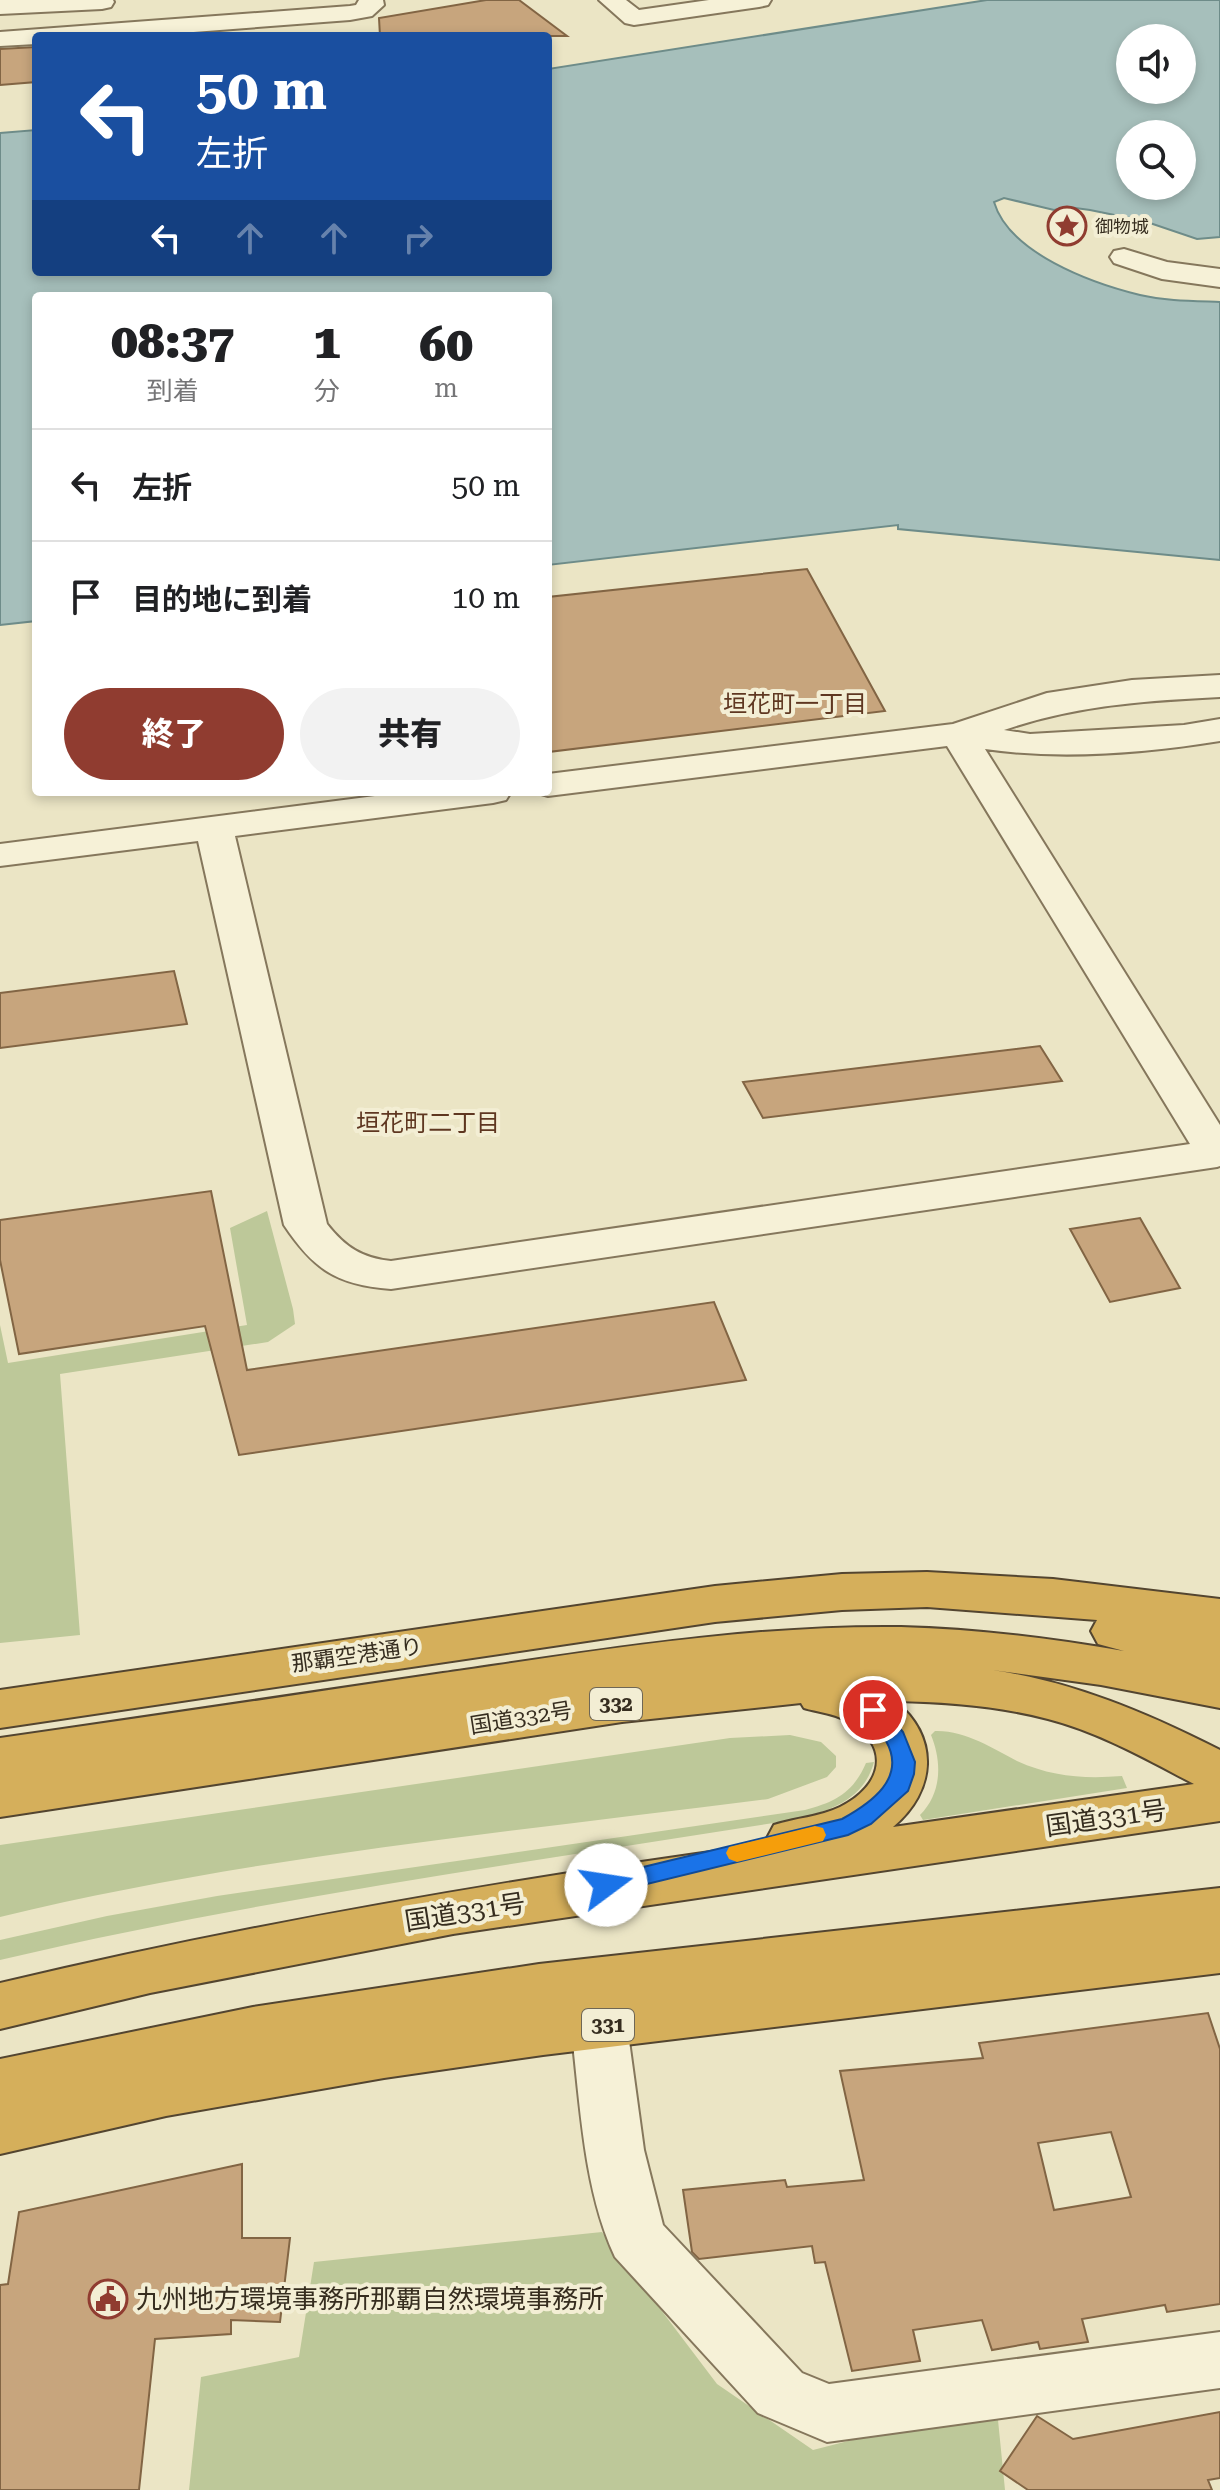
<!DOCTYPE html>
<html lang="ja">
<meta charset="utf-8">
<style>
body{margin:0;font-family:"Roboto Serif","Noto Sans JP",serif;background:#f2f2f2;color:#202124;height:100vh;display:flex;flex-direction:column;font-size:30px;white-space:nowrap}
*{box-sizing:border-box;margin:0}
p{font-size:26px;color:#757577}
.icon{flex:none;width:44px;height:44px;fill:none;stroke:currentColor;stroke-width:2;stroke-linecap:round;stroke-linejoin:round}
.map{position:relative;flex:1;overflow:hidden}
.sheet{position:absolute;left:32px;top:292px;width:520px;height:504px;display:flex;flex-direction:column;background:#fff;border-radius:8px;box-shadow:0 4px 12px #0003}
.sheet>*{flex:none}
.banner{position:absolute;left:32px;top:32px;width:520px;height:244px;border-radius:8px;box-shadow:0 4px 12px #0003;background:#1a4fa0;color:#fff;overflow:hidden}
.fabs{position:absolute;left:1116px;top:24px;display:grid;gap:16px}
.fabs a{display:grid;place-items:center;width:80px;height:80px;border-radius:50%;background:#fff;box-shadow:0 4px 12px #0003;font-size:40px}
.pin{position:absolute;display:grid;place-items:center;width:68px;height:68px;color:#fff;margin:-34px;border:4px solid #fff;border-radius:50%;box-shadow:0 2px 8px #0007}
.me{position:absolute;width:88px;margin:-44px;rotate:76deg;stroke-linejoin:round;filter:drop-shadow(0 0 6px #0008)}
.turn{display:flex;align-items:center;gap:28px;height:168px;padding:0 32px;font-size:36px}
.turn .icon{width:104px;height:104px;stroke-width:2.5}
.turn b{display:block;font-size:56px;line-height:68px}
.lanes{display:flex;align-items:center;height:76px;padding:0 32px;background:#0003;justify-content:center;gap:40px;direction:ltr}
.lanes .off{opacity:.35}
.eta{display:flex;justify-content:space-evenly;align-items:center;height:136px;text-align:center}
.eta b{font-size:48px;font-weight:800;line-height:56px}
.primary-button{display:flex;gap:16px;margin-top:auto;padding:16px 32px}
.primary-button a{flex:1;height:92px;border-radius:48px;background:#903c30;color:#fff;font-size:32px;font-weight:800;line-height:92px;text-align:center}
.primary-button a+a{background:#f2f2f2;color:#202124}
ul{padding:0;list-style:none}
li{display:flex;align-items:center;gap:24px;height:112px;padding:0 32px;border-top:2px solid #e0e0e0}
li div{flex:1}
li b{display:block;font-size:30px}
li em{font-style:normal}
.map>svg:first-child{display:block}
.green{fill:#bdc899}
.water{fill:#a6bfbb;stroke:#6e8c89;stroke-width:2;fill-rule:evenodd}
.building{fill:#c7a57d;stroke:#826544;stroke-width:2;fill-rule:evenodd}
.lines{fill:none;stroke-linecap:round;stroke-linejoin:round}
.minor-casing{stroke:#85775c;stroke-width:4}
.highway-casing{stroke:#534530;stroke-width:4}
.minor{fill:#f6f1d7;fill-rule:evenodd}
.highway{fill:#d5af5b;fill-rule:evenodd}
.route{fill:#1a73e8;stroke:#114b97;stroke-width:2}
.slow{fill:#f59e0b}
.labels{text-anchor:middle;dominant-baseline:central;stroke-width:8;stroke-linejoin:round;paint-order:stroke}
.far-poi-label{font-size:18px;fill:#362d1f;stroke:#f3eed4;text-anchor:start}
.shield{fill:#f3eed4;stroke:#6f6755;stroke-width:2}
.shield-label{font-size:20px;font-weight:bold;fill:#362d1f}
.street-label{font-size:22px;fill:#362d1f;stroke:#f3eed4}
.neighbourhood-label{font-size:24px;fill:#5f3721;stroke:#f3eed4}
.near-street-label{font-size:26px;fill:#362d1f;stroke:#f3eed4}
.near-poi-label{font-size:26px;fill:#362d1f;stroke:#f3eed4;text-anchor:start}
</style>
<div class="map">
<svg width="1220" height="2490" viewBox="0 0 1220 2490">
<rect width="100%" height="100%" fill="#ebe5c5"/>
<path class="green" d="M267,1211L293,1309L295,1324L268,1342L60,1374L80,1635L0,1643V1325L8,1363L247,1325L230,1228Z
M935,1731C965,1730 992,1748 1017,1761C1052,1777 1085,1779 1122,1776L1127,1788L923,1820L920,1815C942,1793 942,1762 931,1735Z
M790,1735L821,1742L836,1756V1767L827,1777L768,1799C512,1832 251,1856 0,1917V1845L730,1738Z
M874,1762C864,1799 832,1810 798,1819C531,1862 263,1898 0,1960V1940L107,1916L217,1896L805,1810C835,1802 853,1793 866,1763Z
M602,2232L717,2384L813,2450L887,2431L998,2420L1005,2490H189L201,2377L299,2357L314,2262Z"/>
<path class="water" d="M987,0H1220V237L1197,239L1144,221L1090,210L1068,207L1054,210L1004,198L994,202C1009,253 1091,283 1140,295C1166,301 1193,301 1220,302V560L898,529V525L548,565V296H36V621L0,625V133L36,130V272H548V69ZM1130,38H1182V90H1130ZM1130,134H1182V186H1130Z"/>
<path class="building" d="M486,0H519L567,36H380L379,18Z
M36,47V82L0,85V49Z
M807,569L885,711L548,752V597Z
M174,971L187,1024L0,1048V993Z
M1040,1046L1062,1081L763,1118L743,1082Z
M211,1191L247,1370L714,1302L746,1380L239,1455L205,1326L19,1354L0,1260V1220Z
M1140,1218L1180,1288L1110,1302L1070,1229Z
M1208,2013L1220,2049V2304L1167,2312L1165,2305L1082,2319L1088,2342L1040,2349L1038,2342L992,2350L982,2320L913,2330L920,2361L852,2371L825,2262L815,2263L812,2246L699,2259L692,2252L683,2190L785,2180L787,2187L864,2180L840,2071L983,2058L979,2043ZM1111,2132L1131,2197L1054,2210L1038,2143Z
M242,2164V2238H290L280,2322L231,2320V2334L155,2339L139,2490H0V2285L8,2284L19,2212Z
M1220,2412V2478L1208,2480L1212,2490H1028L1000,2471L1037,2416L1073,2439Z"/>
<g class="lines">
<defs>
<path id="minor" d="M0,0H113L114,2L111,7L102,9L0,14Z
M359,0H383L384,5L372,16L350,20L141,36H36V44L0,46V32L350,6L356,5Z
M599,0H626L639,10L709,0H771L768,5L759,7L634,25L625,23Z
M1124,249L1167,262L1220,269V287L1162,279L1114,263L1110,257L1114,251Z
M1220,675V697C1143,701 1078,705 1004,730L1030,734L1184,725L1220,719V741C1146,753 1059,760 985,749L1220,1125V1166L1217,1167L391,1289C337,1285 314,1270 284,1225L198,841L0,866V844L406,792H511L506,800L493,803L235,836L327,1224C345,1247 362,1258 391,1261L1190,1144L947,746L548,796L535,792H548V774L953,724L1047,693L1132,680Z
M599,2003L619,2010L627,2026L644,2150L663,2225L802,2373L829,2384L1220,2332V2388L827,2442L758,2413L615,2257C583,2189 580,2100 571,2026L579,2010Z"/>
<path id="highway" d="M927,1572L1053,1579L1220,1599V1708L1101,1685L992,1670C1074,1682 1147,1713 1220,1750V1821L453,1934L150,1993L0,2029V1983C254,1923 510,1879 768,1844L766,1840L774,1825C795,1818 820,1817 840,1807C883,1786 893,1744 845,1720C833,1713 817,1712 804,1708L801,1703L622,1722L0,1817V1738C148,1717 296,1695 443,1673C595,1651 748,1625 901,1627C976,1629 1050,1638 1124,1651L1098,1644L1091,1631L1097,1620L927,1607L842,1610L715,1622L0,1728V1690L715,1586L842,1574ZM895,1701C946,1702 999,1706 1048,1719C1099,1732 1148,1760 1194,1784L893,1827C936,1791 940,1738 895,1701Z
M1220,1888V1973L543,2055L384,2078L166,2116L0,2154V2059L253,2007L539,1964Z"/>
</defs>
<use href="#minor" class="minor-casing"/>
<use href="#highway" class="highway-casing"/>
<use href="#minor" class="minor"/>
<use href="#highway" class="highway"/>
</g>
<path class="route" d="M873,1702L881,1705L903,1732L915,1762L914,1774L908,1791L871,1824L848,1835L606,1894L598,1891L595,1885L598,1879L606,1876L842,1819C871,1803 907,1778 886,1741C879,1730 869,1722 862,1710L865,1705Z"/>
<path class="slow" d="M815,1826L823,1828L826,1835L823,1841L737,1862L729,1859L726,1853L729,1847L737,1845Z"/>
<defs>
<symbol id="sight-ring" viewBox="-11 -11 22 22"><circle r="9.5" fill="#f3eed4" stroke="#903c30" stroke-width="1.5"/><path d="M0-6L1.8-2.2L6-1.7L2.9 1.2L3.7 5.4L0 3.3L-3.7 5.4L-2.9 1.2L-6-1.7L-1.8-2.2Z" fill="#903c30"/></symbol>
<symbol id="civic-ring" viewBox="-11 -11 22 22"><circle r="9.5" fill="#f3eed4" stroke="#903c30" stroke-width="1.5"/><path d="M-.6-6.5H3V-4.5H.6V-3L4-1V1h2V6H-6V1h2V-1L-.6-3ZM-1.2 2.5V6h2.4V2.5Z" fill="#903c30"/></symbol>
</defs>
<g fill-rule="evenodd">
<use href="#sight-ring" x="1045" y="204" width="44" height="44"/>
<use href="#civic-ring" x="86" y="2277" width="44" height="44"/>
</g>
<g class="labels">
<g class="far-poi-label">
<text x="1095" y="226">御物城</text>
</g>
<g class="shield">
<rect x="590" y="1688" width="52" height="32" rx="6"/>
<rect x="582" y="2009" width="52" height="32" rx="6"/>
</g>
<g class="shield-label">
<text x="616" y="1704">332</text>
<text x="608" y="2025">331</text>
</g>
<g class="street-label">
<text transform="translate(357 1655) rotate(-8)">那覇空港通り</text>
<text transform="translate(521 1718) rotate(-9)">国道332号</text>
</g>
<g class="neighbourhood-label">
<text x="795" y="704">垣花町一丁目</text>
<text x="428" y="1123">垣花町二丁目</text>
</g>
<g class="near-street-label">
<text transform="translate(1106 1818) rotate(-8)">国道331号</text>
<text transform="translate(465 1912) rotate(-9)">国道331号</text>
</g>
<g class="near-poi-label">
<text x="136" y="2299">九州地方環境事務所那覇自然環境事務所</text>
</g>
</g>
</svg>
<div class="fabs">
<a><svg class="icon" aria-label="sound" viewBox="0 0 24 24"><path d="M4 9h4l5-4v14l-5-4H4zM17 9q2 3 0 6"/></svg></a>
<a><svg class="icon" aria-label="search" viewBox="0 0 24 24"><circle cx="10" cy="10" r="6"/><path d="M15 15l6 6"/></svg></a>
</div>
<div class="pin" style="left:873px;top:1710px;background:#d93025"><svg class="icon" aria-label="arrive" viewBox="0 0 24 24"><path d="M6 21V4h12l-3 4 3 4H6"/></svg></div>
<svg class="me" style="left:606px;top:1885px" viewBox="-20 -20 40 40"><circle r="19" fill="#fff"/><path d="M0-13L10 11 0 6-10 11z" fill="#1a73e8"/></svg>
<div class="banner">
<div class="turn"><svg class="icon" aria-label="left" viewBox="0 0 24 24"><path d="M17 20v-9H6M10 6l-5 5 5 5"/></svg><div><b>50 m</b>左折</div></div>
<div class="lanes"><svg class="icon" aria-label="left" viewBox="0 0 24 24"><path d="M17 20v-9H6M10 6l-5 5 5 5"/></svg><svg class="icon off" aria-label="ahead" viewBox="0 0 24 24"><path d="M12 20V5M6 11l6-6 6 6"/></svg><svg class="icon off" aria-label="ahead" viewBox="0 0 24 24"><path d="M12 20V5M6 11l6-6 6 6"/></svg><svg class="icon off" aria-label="right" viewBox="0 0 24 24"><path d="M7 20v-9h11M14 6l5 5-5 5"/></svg></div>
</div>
<section class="sheet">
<div class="eta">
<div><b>08:37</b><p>到着</p></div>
<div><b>1</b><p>分</p></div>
<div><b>60</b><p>m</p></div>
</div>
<ul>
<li><svg class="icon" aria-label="left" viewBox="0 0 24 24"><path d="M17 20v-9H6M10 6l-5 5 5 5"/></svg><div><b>左折</b></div><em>50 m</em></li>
<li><svg class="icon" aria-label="arrive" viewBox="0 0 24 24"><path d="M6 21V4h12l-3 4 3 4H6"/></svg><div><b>目的地に到着</b></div><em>10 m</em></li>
</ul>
<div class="primary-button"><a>終了</a><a>共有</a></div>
</section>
</div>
